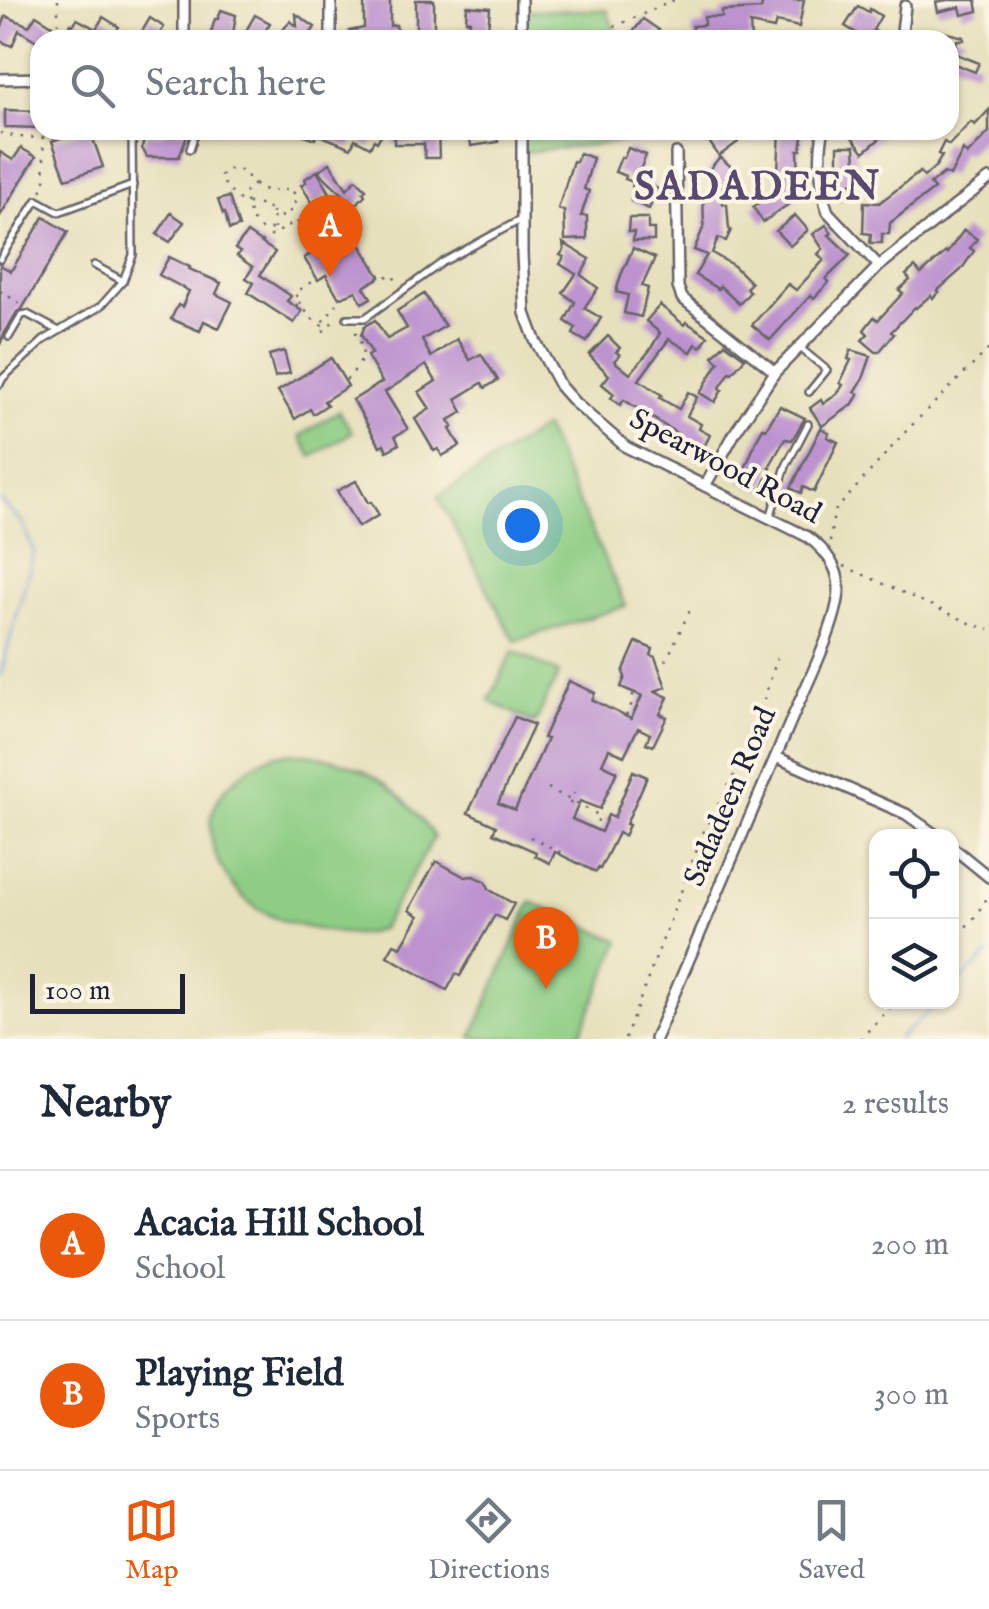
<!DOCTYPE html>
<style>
:root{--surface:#fff;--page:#f2f2f3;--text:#1f2937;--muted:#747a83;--line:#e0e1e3;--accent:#ea580c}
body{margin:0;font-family:"IM FELL English",serif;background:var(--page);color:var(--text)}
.controls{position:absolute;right:30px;bottom:30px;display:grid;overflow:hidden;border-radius:20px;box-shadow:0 2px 8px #0004}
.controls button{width:90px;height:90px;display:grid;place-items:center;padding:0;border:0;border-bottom:2px solid var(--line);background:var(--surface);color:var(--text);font:50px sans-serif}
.scale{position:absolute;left:30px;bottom:25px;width:155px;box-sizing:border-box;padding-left:10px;border:5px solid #22223b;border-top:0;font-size:28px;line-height:35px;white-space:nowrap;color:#22223b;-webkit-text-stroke:8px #fcf5e5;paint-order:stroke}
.you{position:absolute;left:522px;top:525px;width:35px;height:35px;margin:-25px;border:8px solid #fff;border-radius:50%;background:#1a73e8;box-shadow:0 0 0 15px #1a73e833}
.badge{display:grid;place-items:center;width:65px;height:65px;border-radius:50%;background:var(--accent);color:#fff;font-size:32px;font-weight:700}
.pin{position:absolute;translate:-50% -82px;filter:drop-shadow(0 2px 5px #0008)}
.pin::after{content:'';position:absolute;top:52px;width:35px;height:30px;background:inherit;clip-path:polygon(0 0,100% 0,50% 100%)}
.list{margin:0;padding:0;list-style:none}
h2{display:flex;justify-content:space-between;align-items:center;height:130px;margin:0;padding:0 40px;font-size:42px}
h2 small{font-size:32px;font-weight:400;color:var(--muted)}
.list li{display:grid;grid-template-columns:65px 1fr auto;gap:30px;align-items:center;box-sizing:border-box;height:150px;padding:0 40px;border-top:2px solid var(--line)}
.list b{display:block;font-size:38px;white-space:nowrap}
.list p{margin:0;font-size:32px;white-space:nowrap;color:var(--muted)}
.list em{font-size:32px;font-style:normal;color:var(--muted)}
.icon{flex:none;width:55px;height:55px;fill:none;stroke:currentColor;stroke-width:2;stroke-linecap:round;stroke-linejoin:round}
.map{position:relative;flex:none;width:989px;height:1039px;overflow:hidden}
.search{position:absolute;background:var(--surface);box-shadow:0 2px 8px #0004;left:30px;right:30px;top:30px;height:110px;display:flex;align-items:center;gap:25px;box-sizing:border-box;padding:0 35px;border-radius:30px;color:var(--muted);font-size:38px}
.sheet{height:430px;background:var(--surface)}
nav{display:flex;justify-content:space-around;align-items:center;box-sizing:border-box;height:140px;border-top:2px solid var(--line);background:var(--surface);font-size:28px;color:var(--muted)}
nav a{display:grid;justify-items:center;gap:5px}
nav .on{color:var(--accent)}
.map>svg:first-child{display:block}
</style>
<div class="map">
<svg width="989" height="1039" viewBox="0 0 989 1039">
<rect width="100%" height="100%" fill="#fcf5e5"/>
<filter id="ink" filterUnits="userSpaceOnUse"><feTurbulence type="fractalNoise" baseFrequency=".01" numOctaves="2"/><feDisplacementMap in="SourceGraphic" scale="20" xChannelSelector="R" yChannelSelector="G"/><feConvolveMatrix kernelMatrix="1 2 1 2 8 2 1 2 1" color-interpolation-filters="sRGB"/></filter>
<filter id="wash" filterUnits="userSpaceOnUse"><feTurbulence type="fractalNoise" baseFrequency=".0048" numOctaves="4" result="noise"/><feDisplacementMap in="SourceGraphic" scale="40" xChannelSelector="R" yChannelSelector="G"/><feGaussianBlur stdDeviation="2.25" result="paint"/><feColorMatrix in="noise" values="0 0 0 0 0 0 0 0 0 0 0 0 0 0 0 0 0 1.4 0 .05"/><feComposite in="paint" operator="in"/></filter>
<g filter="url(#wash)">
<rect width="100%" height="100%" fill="#e7e0bc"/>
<!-- green -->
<g fill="#8dcd84" stroke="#587860" stroke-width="2.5">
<path d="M521 10H607L618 40H521Z"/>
<path d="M521 130H647L652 139 522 152Z"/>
<path d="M339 411 352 432 312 457 300 436Z"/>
<path d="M544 427 626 606 515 641 438 497Z"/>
<path d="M513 651 559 673 535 723 489 701Z"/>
<path d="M307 754C368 764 399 787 434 837L381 929C360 938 344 933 321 930 296 926 270 919 250 903 214 873 193 819 231 783 244 771 259 759 276 755 285 752 297 754 307 754Z"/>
<path d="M531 902 620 941 578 1039H477L472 1037Z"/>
</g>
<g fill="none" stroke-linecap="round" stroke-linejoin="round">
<!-- stream -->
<g stroke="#6b9dd6" stroke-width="2.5">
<path d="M0 501 22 522 34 552 0 676"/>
<path d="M952 989 989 954"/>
<path d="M898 1039 939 1002"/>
</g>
</g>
<g id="blocks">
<!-- building -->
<g fill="#bc93cf">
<path d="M364 0 390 1V26L396 25 399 40H351L349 31 364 28Z"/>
<rect x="416" y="0" width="18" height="38"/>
<path d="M763 0H804L799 27 776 22 774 29 750 24 751 38 694 40V36H692V26L704 25V17H722V11L761 9Z"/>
<path d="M947 0H976L978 11 962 15 960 7 938 12 936 2Z"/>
<path d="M467 6 490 8 487 40H467L470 21 466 20Z"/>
<path d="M858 6 869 12 870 9 881 16 873 30 880 34 876 40H850L858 34 845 26Z"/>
<path d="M221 10 236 15 232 40H211L212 36H210L215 19H218Z"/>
<path d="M296 14 315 27 306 40H282L287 33 283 30 290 21 297 26Z"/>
<path d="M36 15 52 25 40 43 19 30 12 46 0 41V31L6 16 29 26Z"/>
<path d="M255 15 270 23 260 40H251L243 36Z"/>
<path d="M103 17 119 27 111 40H61L71 24 73 25 77 19 96 29Z"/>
<path d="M150 18 164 27 156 40H137Z"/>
<path d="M643 19 659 30 652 40H627Z"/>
<path d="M930 29 964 37V40H957L954 53 979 63 975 72 949 62V40L927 39Z"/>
<path d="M5 110 40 111V128L5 127Z"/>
<path d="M989 110V132L967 155 963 150 950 176 944 173 930 184 934 189 890 223 889 234H882V243H870L871 234 863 233 864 202 879 203 920 172 924 177 936 166 942 156 938 154 944 142 949 145 971 122 975 125Z"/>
<path d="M84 130H90L103 167 66 179 52 141Z"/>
<path d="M166 130H189L179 157H147L142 148 144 139 148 133 165 134Z"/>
<path d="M292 130H384L377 142 374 140 370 147 355 139 351 148 317 134 315 139Z"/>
<path d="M394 130H438L439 158H425L424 144H394Z"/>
<path d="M469 130H496L498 142 471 146Z"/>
<path d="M701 130H729L738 142 719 156Z"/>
<path d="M780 130H804L801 150H798L799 180H791L790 191 796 199 763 222 753 207 777 190Z"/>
<path d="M846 130H880L884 135 864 152Z"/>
<path d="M838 146H855L857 183H844L851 191 843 198 838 192Z"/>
<path d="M21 148 36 157 0 216V152L13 160Z"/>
<path d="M628 148 646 155 636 180 658 189 649 209 631 201 633 182 625 179 626 176 615 172 621 157 624 158Z"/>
<path d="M579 153 593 158 584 189 589 191 581 216H587V239L565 240 564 211 558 209 573 161 576 162Z"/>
<path d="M720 157 737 172 722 188 706 173Z"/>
<path d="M330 163 347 189 356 179 366 189 363 192 365 195 355 206 318 171Z"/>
<path d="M317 171 330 193 313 204 301 185 306 182 305 179Z"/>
<path d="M722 193 723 204H727L729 229 731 230 726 241 718 238 712 253 734 266 751 283 746 288 750 292 739 304 720 286 718 289 695 275 707 255 694 250 704 226 703 194Z"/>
<path d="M229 197 239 227 229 230 225 213 223 214 218 200Z"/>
<path d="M171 213 184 222 170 242 157 234Z"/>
<path d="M795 215 808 230 790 246 776 231Z"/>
<path d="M44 217 68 232 22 309 17 312 4 334 0 345V265L11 271Z"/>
<path d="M629 218H648V229H654V241H633L634 232H628Z"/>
<path d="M347 222 380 277 364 287 371 298 362 303 356 291 339 298 326 275 318 280 304 258 318 250 313 242 328 234 325 230 336 223 339 227Z"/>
<path d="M826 225 832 233 829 235 850 255 826 279 829 282 814 298 811 295 770 340 752 325 788 284 796 290 824 260 818 254 823 249 813 234Z"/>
<path d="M964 230 977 239 970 248 974 251 961 270 937 291 939 292 933 298 931 295 916 308 915 307 891 332 894 334 879 352H876L862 340 868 334 864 330 874 317 878 320 903 293 899 290 910 280 906 275 915 267 921 274 946 252 947 253Z"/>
<path d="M247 233 275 252 260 275 291 296 287 301 302 311 294 323 248 293 254 283 246 278 253 267 237 256 240 252 235 249Z"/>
<path d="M563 243 590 259 581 275 598 288 584 308 601 318 587 342 573 334 576 328 565 321 575 302 563 293 576 274 560 264 564 257 560 255 564 250Z"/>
<path d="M633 248 655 258 642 286 648 288 641 317 624 313 628 295 616 292 621 275Z"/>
<path d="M169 257 190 267 189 269 221 283 216 294 232 302 219 328 204 321 200 331 171 319 178 305 182 307 189 291 159 275Z"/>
<path d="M424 294 445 326 422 340 431 357 457 339 470 360 481 354 498 380 485 388 482 383 456 399 463 412 449 420 453 427 450 429 460 446 442 456 438 449 434 451 415 419 430 409 419 392 436 381 426 365 385 392 408 429 395 436 399 444 387 451 384 444 380 446 353 400 382 382 367 356 372 353 361 335 365 326 375 320 387 339 407 328 397 311Z"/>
<path d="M660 305 684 325 686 322 708 336 701 347 696 344 691 352 669 339 639 380 662 395 660 398 679 409 688 392 697 397 687 416 701 424 699 429 710 435 702 451 680 440 681 436 624 400 620 405 611 398 614 394 602 384 609 375 589 355 608 336 620 348 616 352 620 355 614 361 630 374 650 350 660 333 646 321Z"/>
<path d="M725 343 745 358 732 373 730 372 719 389 722 390 715 402 700 393 719 362 713 356Z"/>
<path d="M851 350 871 356 863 379 855 392 859 394 852 405 822 426 810 408 821 400 823 404 837 394 843 385 840 383 851 360 848 359Z"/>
<path d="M284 351 290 373 275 377 269 355Z"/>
<path d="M331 358 348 386 324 401 327 405 313 414 310 409 295 419 278 391Z"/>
<path d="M780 406 805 418 792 440 785 439 769 467 771 468 762 490 740 481 757 439 763 428 766 429Z"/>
<path d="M821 428 829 433 827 437 838 442 814 492 803 487 801 493 791 488Z"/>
<path d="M356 481 368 503 371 502 379 515 358 527 337 491Z"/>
<path d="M636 642 653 649 651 655 655 657 666 687 655 691 668 697 660 714 667 717 653 746 646 743 650 734 638 728 624 756 609 749 602 764 617 771 600 809 580 801 572 819 601 832 608 815 614 818 633 771 647 777 626 824 629 825 624 836 618 833 600 869 598 868 596 872 555 852 550 863 535 856 536 852 493 833 496 826 468 813 515 717 534 725 498 803 515 810 547 739 543 738 569 681 595 693 592 700 631 719 642 696 621 687 625 677 623 672Z"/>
<path d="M436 861 465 877 473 876 485 881 490 890 514 904 505 920 495 915 460 976 456 974 447 990 387 956 394 944 401 947 419 916 409 910Z"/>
</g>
</g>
</g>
<g filter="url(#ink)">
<use href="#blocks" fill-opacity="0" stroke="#676468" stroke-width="2.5"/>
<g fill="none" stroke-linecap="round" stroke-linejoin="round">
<defs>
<g id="service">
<path d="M190 149 196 130"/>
<path d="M0 259 37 200 59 212 133 185"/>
<path d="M94 265 123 281"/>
<path d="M347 318H365L443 262 522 219"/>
<path d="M9 337 22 315 27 314 59 331"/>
<path d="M799 347 827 370 809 392"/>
<path d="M0 384 3 378 44 340 101 306 123 281 133 255 132 130"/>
<path d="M770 518 786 466 808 424"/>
</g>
<g id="minor">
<path d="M184 40V0"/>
<path d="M331 40V0"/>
<path d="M521 40V0"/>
<path d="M901 40 905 6"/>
<path d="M0 79 40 78"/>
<path d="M522 130V254L525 313 535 340 560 386 575 403 626 447 808 537C824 549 838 566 839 587 840 620 804 690 790 723 745 828 700 934 655 1039"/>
<path d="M824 130C818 151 820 192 828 212L879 266"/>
<path d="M676 153 678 287 682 298 775 372"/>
<path d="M705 486 736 431 775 372 879 266 989 179"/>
<path d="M776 757 906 814 937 836"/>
<path d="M952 847 989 877"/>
</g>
</defs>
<!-- service casing -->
<use href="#service" stroke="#676468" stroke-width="10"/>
<!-- minor casing -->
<use href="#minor" stroke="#676468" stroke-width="14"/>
<!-- path -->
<g stroke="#676468" stroke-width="2.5" stroke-dasharray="2.5 8" stroke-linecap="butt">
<path d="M58 0V40"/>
<path d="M614 27 674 0"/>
<path d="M0 133 19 137 43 138 45 180 41 192"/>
<path d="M254 184 244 194 252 220 262 230 273 229"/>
<path d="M330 193 382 279 392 274 399 286"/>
<path d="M271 212 283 217 294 208 296 196 291 189C280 191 266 193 256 185 242 174 250 170 227 169L221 176 222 181C227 187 232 195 240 200 258 209 275 198 274 229"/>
<path d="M304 232 338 210"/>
<path d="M261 242 297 221 316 251"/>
<path d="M0 291 24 306"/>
<path d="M299 302 311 318 323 326 338 321"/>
<path d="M296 306 299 302 295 293 317 278"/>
<path d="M324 332 323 321 337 304"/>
<path d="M346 380C367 358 367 351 352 326"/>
<path d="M830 542 834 512 909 428 989 349"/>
<path d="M844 566 970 623 989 630"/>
<path d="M666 661 690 610"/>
<path d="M626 716 633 701V692"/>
<path d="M548 788 600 816 594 829"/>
<path d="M570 804 574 793"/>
<path d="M530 837 566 855"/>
<path d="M952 942 974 918 989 895"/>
<path d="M625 1039 704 831 749 748 777 658"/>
<path d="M860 1039 896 1002"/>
</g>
<!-- service -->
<use href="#service" stroke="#fff" stroke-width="5"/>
<!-- minor -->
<use href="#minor" stroke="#fff" stroke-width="9"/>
</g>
</g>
<g text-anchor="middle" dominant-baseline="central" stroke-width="8" stroke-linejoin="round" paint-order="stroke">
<!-- street labels -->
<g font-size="30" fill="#22223b" stroke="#fcf5e5">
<text transform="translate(725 467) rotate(28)">Spearwood Road</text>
<text transform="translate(731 797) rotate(-67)">Sadadeen Road</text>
</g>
<!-- district labels -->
<g font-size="40" font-weight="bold" letter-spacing="2.5" fill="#584a6f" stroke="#fcf5e5">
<text x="758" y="188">SADADEEN</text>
</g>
</g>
</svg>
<div class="controls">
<button><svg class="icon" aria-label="locate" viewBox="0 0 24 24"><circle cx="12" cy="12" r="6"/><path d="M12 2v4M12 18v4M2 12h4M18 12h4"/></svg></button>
<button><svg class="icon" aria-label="layers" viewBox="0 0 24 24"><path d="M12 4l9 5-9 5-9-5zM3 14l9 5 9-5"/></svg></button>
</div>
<div class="scale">100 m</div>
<div class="you"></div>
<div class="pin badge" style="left:330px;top:277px">A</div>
<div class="pin badge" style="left:546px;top:989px">B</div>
<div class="search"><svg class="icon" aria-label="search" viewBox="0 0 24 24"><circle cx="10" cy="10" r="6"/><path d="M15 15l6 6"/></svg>Search here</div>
</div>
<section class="sheet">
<h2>Nearby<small>2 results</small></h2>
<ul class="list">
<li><span class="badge">A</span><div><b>Acacia Hill School</b><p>School</p></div><em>200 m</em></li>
<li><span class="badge">B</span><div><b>Playing Field</b><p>Sports</p></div><em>300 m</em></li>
</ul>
</section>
<nav>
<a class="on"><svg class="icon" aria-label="map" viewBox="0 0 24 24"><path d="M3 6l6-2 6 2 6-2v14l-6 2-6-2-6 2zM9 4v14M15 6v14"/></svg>Map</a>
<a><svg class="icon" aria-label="directions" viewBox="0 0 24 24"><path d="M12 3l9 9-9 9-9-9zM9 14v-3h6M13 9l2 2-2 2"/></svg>Directions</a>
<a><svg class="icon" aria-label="saved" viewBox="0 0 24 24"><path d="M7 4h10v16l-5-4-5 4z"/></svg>Saved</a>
</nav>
